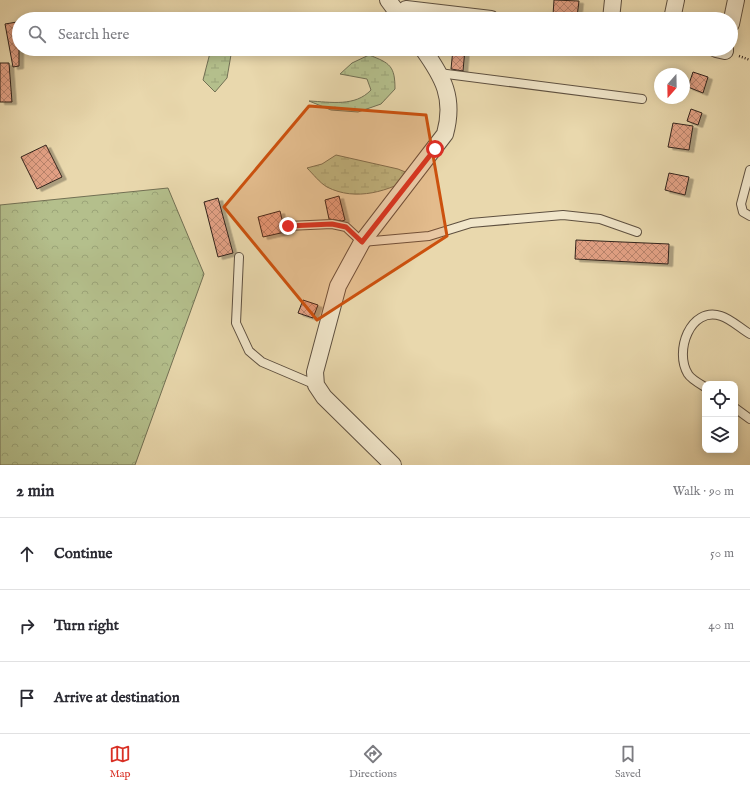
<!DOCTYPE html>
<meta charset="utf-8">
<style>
:root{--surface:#fff;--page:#f2f2f3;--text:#2b2b33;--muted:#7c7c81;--line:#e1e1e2;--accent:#d93025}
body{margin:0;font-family:"IM FELL English",serif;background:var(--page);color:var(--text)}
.controls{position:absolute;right:12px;bottom:12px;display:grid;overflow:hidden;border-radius:8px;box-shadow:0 2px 10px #0003}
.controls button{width:36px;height:36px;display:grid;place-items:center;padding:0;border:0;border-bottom:1px solid var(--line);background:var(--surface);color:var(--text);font:20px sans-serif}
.compass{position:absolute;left:654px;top:68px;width:36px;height:36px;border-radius:50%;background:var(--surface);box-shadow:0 2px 10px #0003;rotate:200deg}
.stop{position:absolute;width:12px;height:12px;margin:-9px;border:3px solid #d93025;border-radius:50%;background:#fff}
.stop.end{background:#d93025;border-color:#fff;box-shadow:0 1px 4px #0008}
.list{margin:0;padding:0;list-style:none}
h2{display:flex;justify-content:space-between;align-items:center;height:52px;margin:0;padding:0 16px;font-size:17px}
h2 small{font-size:13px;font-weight:400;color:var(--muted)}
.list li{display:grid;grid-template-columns:26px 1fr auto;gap:12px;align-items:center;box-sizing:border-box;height:72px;padding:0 16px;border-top:1px solid var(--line)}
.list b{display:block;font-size:15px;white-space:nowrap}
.list em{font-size:13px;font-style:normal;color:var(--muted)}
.icon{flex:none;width:22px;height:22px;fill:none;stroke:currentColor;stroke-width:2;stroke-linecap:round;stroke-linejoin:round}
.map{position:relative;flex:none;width:750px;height:465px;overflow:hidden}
.search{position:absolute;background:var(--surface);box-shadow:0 2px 10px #0003;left:12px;right:12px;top:12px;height:44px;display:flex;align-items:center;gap:10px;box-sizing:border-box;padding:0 14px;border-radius:22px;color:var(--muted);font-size:15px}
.sheet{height:268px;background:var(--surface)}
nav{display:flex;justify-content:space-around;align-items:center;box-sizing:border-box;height:56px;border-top:1px solid var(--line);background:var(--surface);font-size:11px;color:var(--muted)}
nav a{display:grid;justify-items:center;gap:2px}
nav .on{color:var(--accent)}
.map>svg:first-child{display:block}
</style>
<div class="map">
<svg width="750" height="465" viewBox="0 0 750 465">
<defs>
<pattern id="forest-crowns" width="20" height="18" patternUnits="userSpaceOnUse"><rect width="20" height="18" fill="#b4bf8c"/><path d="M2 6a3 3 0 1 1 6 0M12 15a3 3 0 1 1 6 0" fill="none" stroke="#9ba478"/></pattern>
<pattern id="wetland-marsh" width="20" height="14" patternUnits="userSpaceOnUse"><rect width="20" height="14" fill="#b4bf8c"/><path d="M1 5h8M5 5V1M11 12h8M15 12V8" fill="none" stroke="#9ba478"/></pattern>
<pattern id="building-cross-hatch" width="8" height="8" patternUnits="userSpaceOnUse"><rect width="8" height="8" fill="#e4a286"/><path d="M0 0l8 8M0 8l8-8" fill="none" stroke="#b9846d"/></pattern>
<filter id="shadow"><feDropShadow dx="4.5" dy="2.5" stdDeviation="0" flood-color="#0004"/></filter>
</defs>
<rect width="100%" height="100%" fill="#e9d8ad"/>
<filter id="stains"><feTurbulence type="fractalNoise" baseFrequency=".005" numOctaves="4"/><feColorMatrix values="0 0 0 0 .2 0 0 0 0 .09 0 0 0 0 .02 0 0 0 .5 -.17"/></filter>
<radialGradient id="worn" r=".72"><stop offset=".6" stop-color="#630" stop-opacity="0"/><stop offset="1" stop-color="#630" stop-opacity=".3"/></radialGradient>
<!-- forest -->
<path fill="url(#forest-crowns)" stroke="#727054" d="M168 188 204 274 135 465H0V205Z"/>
<!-- wetland -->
<g fill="url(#wetland-marsh)" stroke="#727054">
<path d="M211 49H232L227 78 215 92 203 80Z"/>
<path d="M369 55C390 63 395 66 395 89L381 104 358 112 331 110 309 101C331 102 355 107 371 90L367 79 340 74 352 63Z"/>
<path d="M336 155 398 169 415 176C389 191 356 202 327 187 320 183 313 174 307 168L322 164Z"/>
</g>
<!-- building -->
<g fill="url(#building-cross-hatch)" stroke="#30221b" filter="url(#shadow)">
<path d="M554 0 579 1 577 17 553 15Z"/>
<path d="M17 22 19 33V66L13 67 5 24Z"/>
<path d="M453 49H465L463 71 451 69Z"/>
<path d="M0 63H9L12 102H0Z"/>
<path d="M693 72 708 77 703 93 688 87Z"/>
<path d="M691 109 702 113 698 125 687 121Z"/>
<path d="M673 123 693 126 689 150 668 147Z"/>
<path d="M46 145 62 177 37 189 21 157Z"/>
<path d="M669 173 689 177 685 195 665 190Z"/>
<path d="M339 196 345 220 342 221 329 219 325 200Z"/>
<path d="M218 198 233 253 218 257 204 202Z"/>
<path d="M280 211 285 232 263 237 258 217Z"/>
<path d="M576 240 669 244 668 264 575 259Z"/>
<path d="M303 300 318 305 313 318 298 313Z"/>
</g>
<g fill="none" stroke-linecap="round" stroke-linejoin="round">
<defs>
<g id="lane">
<path d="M439 73 642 99"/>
<path d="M750 170 741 204 743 212 750 216"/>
<path d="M288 226 332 224 346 227 362 242 429 236 471 223 563 215 600 219 637 232"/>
<path d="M239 257 236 323 249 351 262 362 316 385"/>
<path d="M705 387C700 384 691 379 688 374 674 352 690 306 721 316 731 319 741 329 750 334"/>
<path d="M735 408 750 419"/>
</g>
<g id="street">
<path d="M388 0 402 19"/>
<path d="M400 16 406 9 491 19"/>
<path d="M611 19 613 0"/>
<path d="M672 19 676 0"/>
<path d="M731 24 736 0"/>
<path d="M716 49 725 51V49"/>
<path d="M393 465 324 397 316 385 315 372 338 286 362 242 445 134C455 98 443 77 423 49"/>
</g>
</defs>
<!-- lane casing -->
<use href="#lane" stroke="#5e5040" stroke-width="10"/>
<!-- street casing -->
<use href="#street" stroke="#5e5040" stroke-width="18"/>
<!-- path -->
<path stroke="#30221b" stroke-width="2.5" stroke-dasharray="1 2" stroke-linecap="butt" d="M739 56 750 60"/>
<!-- lane -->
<use href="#lane" stroke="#f1e6ca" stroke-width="8"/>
<!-- street -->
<use href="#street" stroke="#f1e6ca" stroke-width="16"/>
</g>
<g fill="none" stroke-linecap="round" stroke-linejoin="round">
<!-- route -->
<path stroke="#d93025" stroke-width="5" d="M288 226 332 224 346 227 362 242 435 149"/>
</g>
<!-- marked area -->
<path fill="#cc510e" fill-opacity="0.2" stroke="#cc510e" stroke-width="3" stroke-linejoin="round" d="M309 106 426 115 447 236 317 320 224 207Z"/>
<rect width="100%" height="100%" filter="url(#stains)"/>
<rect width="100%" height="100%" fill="url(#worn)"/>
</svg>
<div class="controls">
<button><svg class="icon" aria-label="locate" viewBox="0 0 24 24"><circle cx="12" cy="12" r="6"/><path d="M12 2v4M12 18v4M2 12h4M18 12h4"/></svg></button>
<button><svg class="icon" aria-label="layers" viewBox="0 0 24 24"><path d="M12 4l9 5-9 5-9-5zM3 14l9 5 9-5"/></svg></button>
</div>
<svg class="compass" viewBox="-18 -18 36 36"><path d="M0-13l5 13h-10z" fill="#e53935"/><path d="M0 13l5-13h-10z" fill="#7c7c81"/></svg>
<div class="stop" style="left:435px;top:149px"></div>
<div class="stop end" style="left:288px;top:226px"></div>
<div class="search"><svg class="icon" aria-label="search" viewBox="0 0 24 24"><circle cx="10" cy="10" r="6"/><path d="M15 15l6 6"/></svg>Search here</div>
</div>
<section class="sheet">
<h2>2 min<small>Walk · 90 m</small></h2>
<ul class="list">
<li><svg class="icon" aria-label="ahead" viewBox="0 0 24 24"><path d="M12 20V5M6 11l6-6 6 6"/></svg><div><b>Continue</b></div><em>50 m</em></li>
<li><svg class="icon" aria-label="right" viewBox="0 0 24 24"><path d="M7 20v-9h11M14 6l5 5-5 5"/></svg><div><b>Turn right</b></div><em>40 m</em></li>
<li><svg class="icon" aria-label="arrive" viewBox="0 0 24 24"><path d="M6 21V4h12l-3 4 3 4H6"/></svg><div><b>Arrive at destination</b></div></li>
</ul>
</section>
<nav>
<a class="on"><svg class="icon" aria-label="map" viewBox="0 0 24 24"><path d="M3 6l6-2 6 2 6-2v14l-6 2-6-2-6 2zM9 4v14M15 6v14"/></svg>Map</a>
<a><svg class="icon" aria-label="directions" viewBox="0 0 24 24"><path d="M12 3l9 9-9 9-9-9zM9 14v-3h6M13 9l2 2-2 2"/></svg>Directions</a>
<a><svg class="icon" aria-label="saved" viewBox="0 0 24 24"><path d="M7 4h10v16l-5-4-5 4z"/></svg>Saved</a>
</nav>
